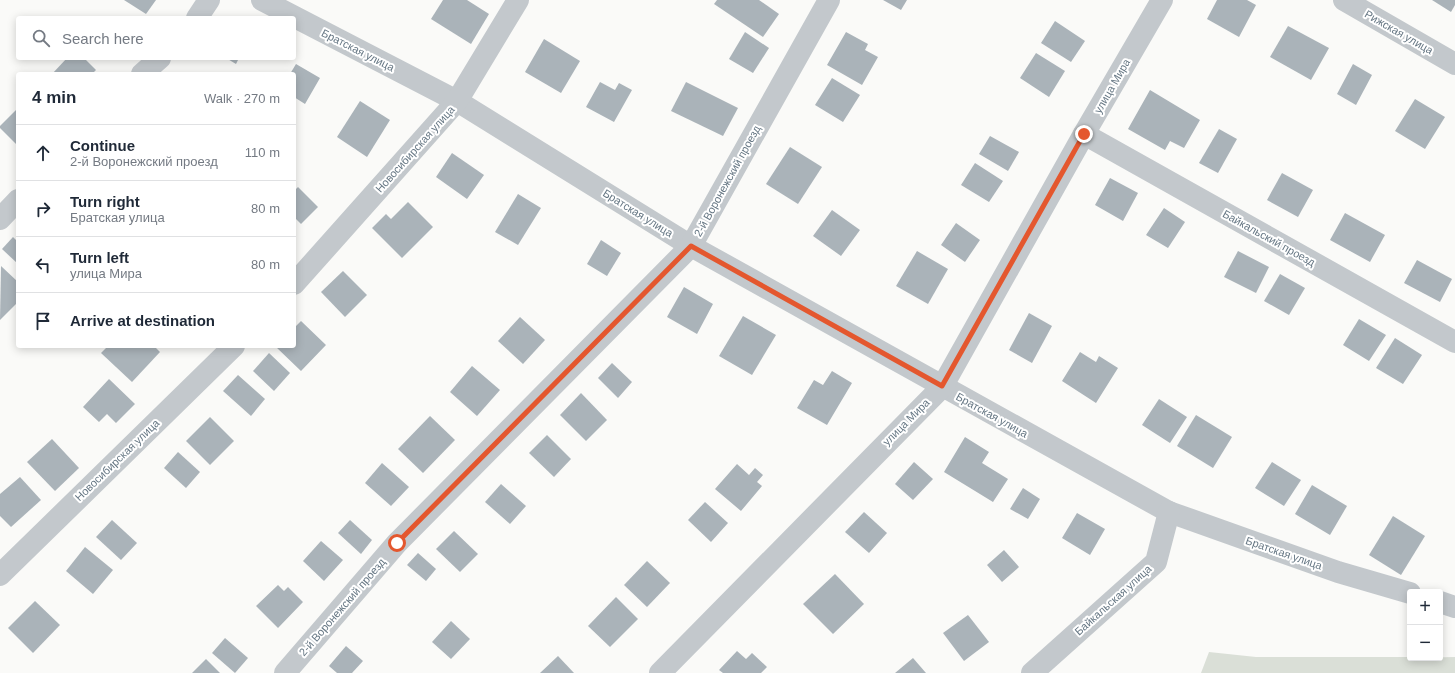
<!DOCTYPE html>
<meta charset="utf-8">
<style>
:root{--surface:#fff;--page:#f6f6f7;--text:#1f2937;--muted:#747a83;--line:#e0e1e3}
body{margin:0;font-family:Arial,sans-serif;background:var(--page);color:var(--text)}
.controls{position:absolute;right:12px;bottom:12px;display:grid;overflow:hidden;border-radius:4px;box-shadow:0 2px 10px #0003}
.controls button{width:36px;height:36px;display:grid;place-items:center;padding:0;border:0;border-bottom:1px solid var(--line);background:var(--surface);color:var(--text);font:20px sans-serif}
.stop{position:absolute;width:12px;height:12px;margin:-9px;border:3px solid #e4572e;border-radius:50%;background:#fff}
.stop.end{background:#e4572e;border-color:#fff;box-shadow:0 1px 4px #0008}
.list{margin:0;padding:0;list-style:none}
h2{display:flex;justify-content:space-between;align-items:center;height:52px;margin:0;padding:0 16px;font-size:17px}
h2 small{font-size:13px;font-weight:400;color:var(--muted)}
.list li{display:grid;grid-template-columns:26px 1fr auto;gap:12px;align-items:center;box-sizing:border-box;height:56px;padding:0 16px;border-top:1px solid var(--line)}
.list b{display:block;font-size:15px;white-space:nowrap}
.list p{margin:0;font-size:13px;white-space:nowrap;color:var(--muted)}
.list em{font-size:13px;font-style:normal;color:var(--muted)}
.icon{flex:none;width:22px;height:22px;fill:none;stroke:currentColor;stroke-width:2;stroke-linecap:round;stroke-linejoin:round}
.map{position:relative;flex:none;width:1455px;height:673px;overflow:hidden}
.search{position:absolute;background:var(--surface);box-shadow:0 2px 10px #0003;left:16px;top:16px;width:280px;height:44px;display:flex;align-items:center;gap:10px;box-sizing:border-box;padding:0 14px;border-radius:4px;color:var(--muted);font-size:15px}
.panel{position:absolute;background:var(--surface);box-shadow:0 2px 10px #0003;left:16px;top:72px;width:280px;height:276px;border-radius:4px}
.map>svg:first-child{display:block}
</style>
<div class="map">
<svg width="1455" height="673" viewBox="0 0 1455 673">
<rect width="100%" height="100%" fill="#fafaf8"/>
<!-- green -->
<path fill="#dadfd7" d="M1209 652 1256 657H1410V658L1455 657V673H1201Z"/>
<!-- building -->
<g fill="#aab3b9">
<path d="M124 0H156L146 14Z"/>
<path d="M443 0H467L489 14 471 44 431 19Z"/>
<path d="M717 0H759L779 14 763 37 714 4Z"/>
<path d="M883 0H907L901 10Z"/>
<path d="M1217 0H1247L1256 5 1239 37 1207 19Z"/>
<path d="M1432 0H1455V5L1451 12Z"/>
<path d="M1055 21 1085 41 1071 62 1041 43Z"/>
<path d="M1288 26 1329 48 1311 80 1270 57Z"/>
<path d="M745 32 769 48 753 73 729 59Z"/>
<path d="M846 32 868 44 865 50 878 57 862 85 827 65Z"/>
<path d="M544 39 580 61 561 93 525 72Z"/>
<path d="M1036 53 1065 71 1049 97 1020 78Z"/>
<path d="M67 58H84L96 70 92 74H52Z"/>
<path d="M226 58H239L236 64Z"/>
<path d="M296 64 320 78 305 104 294 97V74H290Z"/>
<path d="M1353 64 1372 75 1356 105 1337 94Z"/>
<path d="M832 78 860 95 843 122 815 105Z"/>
<path d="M600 82 615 90 619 83 632 90 614 122 586 107Z"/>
<path d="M686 82 738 108 723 136 671 111Z"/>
<path d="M1150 90 1200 120 1184 148 1170 141 1165 150 1128 129Z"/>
<path d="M1415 99 1445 117 1425 149 1395 131Z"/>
<path d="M360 101 390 120 367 157 337 137Z"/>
<path d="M18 108V146L0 128V126Z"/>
<path d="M1219 129 1237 139 1218 173 1199 163Z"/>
<path d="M990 136 1019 152 1008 171 979 154Z"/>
<path d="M790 147 822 167 798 204 766 184Z"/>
<path d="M452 153 484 175 467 199 436 177Z"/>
<path d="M975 163 1003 181 989 202 961 185Z"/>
<path d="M1282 173 1313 190 1298 217 1267 200Z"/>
<path d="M1110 178 1138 193 1123 221 1095 205Z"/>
<path d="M298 187 318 207 301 224 294 217V191Z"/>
<path d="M518 194 541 208 518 245 495 232Z"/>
<path d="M408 202 433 227 402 258 372 228 386 214 391 219Z"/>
<path d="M1164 208 1185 222 1168 248 1146 235Z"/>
<path d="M832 210 860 230 841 256 813 236Z"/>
<path d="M1345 213 1385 235 1370 262 1330 240Z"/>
<path d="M956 223 980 240 965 262 941 245Z"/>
<path d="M13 237 18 242V264L2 249Z"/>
<path d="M601 240 621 253 607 276 587 264Z"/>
<path d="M917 251 948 269 928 304 896 286Z"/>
<path d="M1238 251 1269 267 1256 293 1224 277Z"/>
<path d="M1417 260 1452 279 1440 302 1404 283Z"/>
<path d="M1 266 18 282V302L0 320Z"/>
<path d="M343 271 367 295 345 317 321 292Z"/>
<path d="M1280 274 1305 288 1289 315 1264 301Z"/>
<path d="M684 287 713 304 697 334 667 317Z"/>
<path d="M1029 313 1052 326 1032 363 1009 350Z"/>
<path d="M743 316 776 335 752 375 719 356Z"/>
<path d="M520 317 545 340 523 364 498 341Z"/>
<path d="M1359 319 1386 335 1369 361 1343 345Z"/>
<path d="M301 321 326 345 301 371 276 347 294 346V328Z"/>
<path d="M1395 338 1422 355 1403 384 1376 368Z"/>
<path d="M108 346H154L160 352 132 382 101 353Z"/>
<path d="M1080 352 1096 362 1099 356 1118 368 1096 403 1062 381Z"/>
<path d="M269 353 290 373 274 391 253 371Z"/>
<path d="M612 363 632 382 618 398 598 378Z"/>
<path d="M472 366 500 390 477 416 450 392Z"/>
<path d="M832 371 852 383 827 425 797 408 814 380 823 385Z"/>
<path d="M238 375 265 399 251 416 223 391Z"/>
<path d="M109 379 135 404 116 423 107 414 99 422 83 407Z"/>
<path d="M581 393 607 420 586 441 560 415Z"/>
<path d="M1159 399 1187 417 1170 443 1142 425Z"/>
<path d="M1196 415 1232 437 1213 468 1177 446Z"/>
<path d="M430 416 455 440 423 473 398 449Z"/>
<path d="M210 417 234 441 210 465 186 441Z"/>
<path d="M547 435 571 459 554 477 529 453Z"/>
<path d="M965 437 989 452 982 463 1008 479 993 502 944 472Z"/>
<path d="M52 439 79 468 55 491 27 462Z"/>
<path d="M178 452 200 472 186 488 164 468Z"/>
<path d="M914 462 933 479 913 500 895 484Z"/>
<path d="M1272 462 1301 480 1284 506 1255 488Z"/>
<path d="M382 463 409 487 391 506 365 483Z"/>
<path d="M737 464 749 475 755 468 763 475 757 482 762 486 741 511 715 489Z"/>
<path d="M20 477 41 500 11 527 0 516V494Z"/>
<path d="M501 484 526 506 510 524 485 502Z"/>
<path d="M1312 485 1347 506 1330 535 1295 514Z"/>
<path d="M1023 488 1040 499 1028 519 1010 509Z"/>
<path d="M705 502 728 523 711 542 688 520Z"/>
<path d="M864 512 887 533 869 553 845 532Z"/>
<path d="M1077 513 1105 529 1090 555 1062 538Z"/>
<path d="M1393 516 1425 536 1401 575 1369 555Z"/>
<path d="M112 520 137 543 121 560 96 537Z"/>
<path d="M350 520 372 540 361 554 338 533Z"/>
<path d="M454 531 478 554 460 572 436 549Z"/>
<path d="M321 541 343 560 324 581 303 561Z"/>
<path d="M85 547 113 570 93 594 66 571Z"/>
<path d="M1004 550 1019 567 1002 582 987 565Z"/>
<path d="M418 553 436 569 426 581 407 565Z"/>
<path d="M647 561 670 583 647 607 624 585Z"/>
<path d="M835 574 864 604 833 634 803 604Z"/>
<path d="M278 585 284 591 288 587 303 602 278 628 256 606Z"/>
<path d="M616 597 638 619 610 647 588 626Z"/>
<path d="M35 601 60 625 33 653 8 628Z"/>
<path d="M968 615 989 642 964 661 943 633Z"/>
<path d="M451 621 470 639 451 659 432 642Z"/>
<path d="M225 638 248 658 235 673 212 653Z"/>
<path d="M346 646 363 661 352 673H337L329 666Z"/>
<path d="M737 651 746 659 752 653 767 667 761 673H723L719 670Z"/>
<path d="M558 656 574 673H540Z"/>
<path d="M913 658 926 673H895Z"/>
<path d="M206 659 220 673H192Z"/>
</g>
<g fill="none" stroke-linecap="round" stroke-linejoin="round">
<!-- minor -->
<g stroke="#c3c8cc" stroke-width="22">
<path d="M262 0 457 101 691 246 1169 512 1338 572 1410 593"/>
<path d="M1344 0 1455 64"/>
<path d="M197 18 209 0"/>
<path d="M142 74 160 58"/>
<path d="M1084 134 1455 342"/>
<path d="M0 219 18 200"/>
<path d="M294 284 457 101 518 0"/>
<path d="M0 575 234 346"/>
<path d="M1440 602 1455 607"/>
<path d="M285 673 397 543 691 246 829 0"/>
<path d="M660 673 942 387 1084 134 1162 0"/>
<path d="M1032 673 1156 562 1169 512"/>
</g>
</g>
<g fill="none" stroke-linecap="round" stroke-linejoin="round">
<!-- route -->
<path stroke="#e4572e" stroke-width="5" d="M397 543 691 246 942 386 1084 134"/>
</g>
<g text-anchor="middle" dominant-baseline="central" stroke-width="4" stroke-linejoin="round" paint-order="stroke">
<!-- street labels -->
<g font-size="11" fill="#657683" stroke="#fff">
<text transform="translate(1399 32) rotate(30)">Рижская улица</text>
<text transform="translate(358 50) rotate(27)">Братская улица</text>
<text transform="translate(1112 86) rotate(-60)">улица Мира</text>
<text transform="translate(415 149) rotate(-48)">Новосибирская улица</text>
<text transform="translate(727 181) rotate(-61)">2-й Воронежский проезд</text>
<text transform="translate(638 213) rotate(32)">Братская улица</text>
<text transform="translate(1269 238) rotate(29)">Байкальский проезд</text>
<text transform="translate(992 415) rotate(29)">Братская улица</text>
<text transform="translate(906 422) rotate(-45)">улица Мира</text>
<text transform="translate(117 460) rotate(-44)">Новосибирская улица</text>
<text transform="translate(1284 553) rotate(19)">Братская улица</text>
<text transform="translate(1113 600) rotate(-42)">Байкальская улица</text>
<text transform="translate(342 607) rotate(-49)">2-й Воронежский проезд</text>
</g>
</g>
</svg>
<div class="controls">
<button>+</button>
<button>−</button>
</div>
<div class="stop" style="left:397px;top:543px"></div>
<div class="stop end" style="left:1084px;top:134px"></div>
<div class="search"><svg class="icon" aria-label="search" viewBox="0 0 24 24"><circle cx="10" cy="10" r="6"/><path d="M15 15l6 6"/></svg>Search here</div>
<section class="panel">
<h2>4 min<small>Walk · 270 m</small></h2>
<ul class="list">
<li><svg class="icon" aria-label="ahead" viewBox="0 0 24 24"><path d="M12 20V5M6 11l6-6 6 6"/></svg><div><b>Continue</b><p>2-й Воронежский проезд</p></div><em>110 m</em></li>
<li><svg class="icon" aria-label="right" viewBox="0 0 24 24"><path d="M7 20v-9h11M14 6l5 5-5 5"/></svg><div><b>Turn right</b><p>Братская улица</p></div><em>80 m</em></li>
<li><svg class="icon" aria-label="left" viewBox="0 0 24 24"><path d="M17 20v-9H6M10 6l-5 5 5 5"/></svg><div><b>Turn left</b><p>улица Мира</p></div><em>80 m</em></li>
<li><svg class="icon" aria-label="arrive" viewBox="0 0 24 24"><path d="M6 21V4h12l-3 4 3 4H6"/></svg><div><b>Arrive at destination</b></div></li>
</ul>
</section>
</div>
